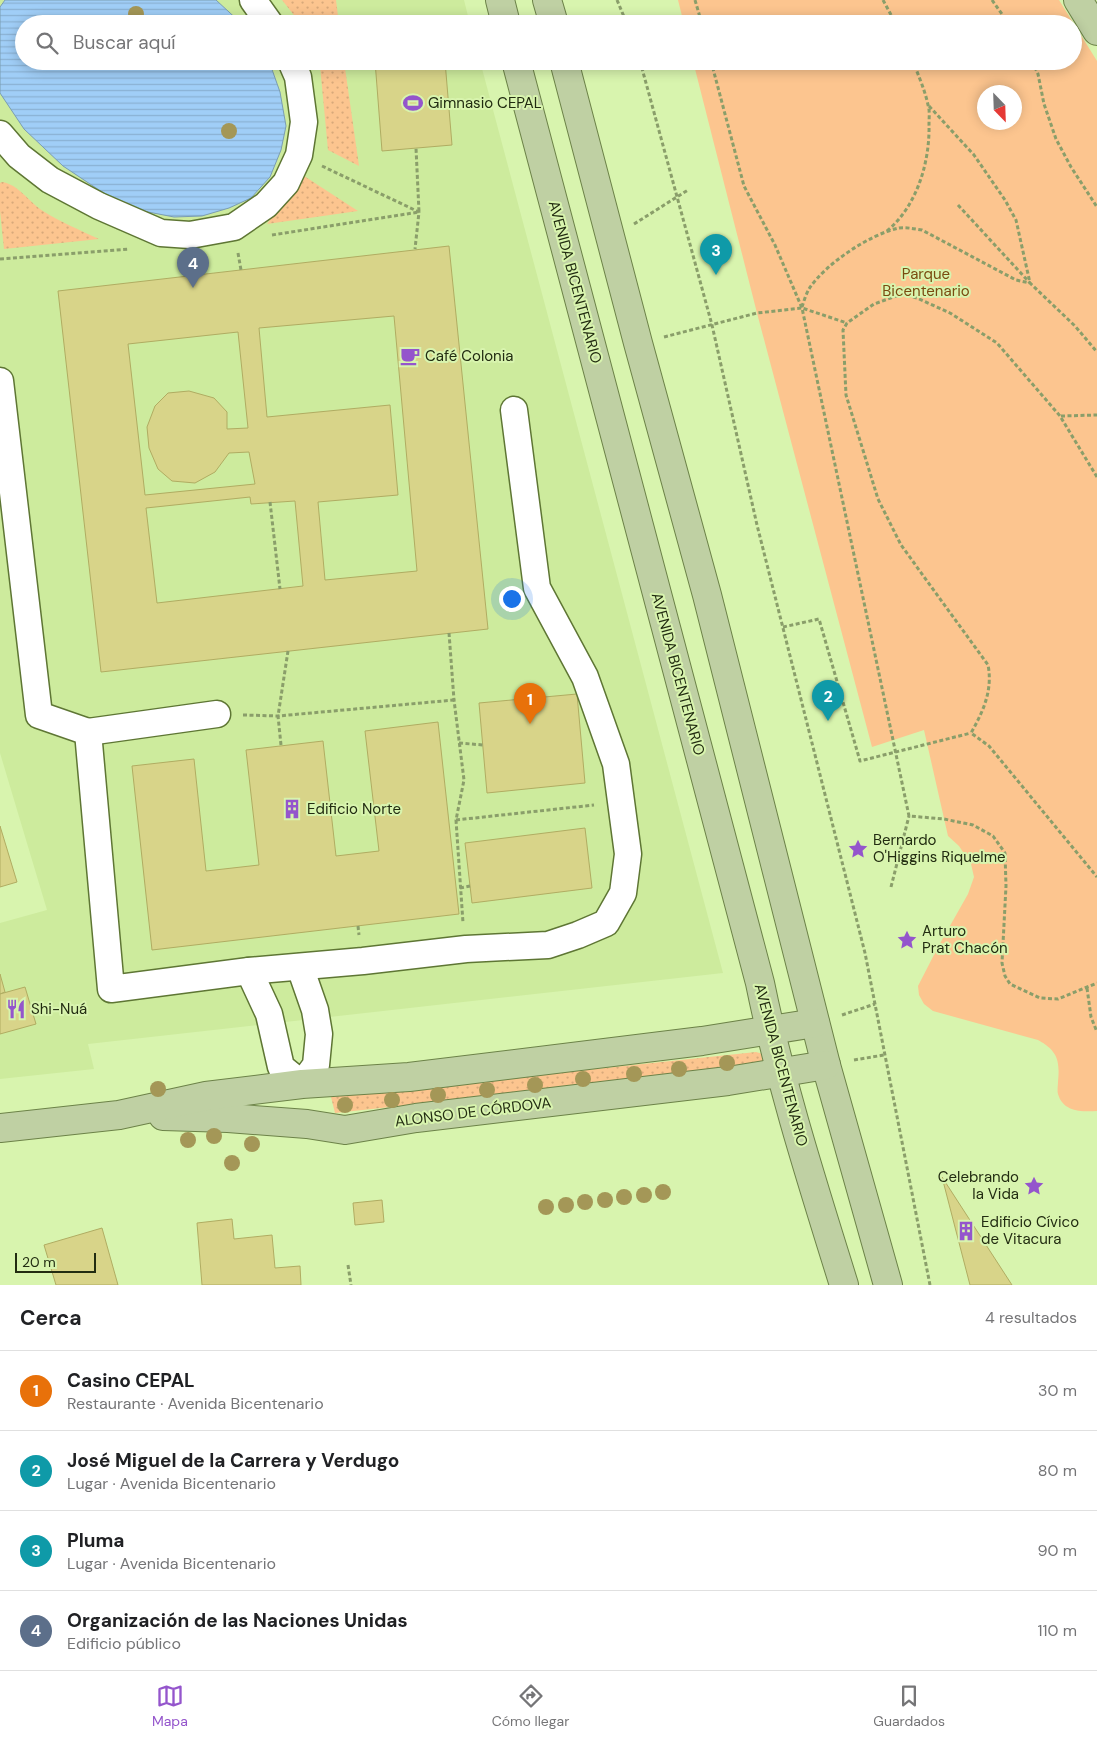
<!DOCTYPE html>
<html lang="es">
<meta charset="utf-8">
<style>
:root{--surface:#fff;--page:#f2f2f2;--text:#202124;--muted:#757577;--line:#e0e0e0;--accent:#9455cc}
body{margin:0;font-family:"DM Sans",sans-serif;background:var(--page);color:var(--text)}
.compass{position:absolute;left:977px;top:85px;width:45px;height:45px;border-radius:50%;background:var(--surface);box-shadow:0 2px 12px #0003;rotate:157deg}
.scale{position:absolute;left:15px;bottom:12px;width:81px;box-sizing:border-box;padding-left:5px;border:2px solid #222c11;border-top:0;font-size:14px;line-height:18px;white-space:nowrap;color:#222c11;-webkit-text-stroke:4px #d8f4ae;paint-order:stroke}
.you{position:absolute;left:511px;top:598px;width:18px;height:18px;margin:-12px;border:4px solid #fff;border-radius:50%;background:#1a73e8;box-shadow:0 0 0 8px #1a73e833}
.badge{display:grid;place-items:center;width:32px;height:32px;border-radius:50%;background:var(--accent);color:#fff;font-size:16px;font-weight:700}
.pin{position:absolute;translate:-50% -41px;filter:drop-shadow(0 1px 2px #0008)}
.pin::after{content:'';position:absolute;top:26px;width:18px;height:15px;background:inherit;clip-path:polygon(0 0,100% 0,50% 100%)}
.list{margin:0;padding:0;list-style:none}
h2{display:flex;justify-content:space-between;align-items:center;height:65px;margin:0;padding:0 20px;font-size:21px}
h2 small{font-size:16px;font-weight:400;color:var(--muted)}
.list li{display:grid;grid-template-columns:32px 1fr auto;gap:15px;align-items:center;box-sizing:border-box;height:80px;padding:0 20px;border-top:1px solid var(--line)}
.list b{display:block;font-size:19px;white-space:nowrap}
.list p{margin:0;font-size:16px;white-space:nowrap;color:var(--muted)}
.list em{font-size:16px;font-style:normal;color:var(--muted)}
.icon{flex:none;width:28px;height:28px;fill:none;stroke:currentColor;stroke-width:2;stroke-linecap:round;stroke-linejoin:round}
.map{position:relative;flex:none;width:1097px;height:1285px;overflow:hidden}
.search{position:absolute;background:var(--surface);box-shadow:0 2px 12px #0003;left:15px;right:15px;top:15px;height:55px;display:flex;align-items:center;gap:12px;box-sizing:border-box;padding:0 18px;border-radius:28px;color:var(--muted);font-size:19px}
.sheet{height:385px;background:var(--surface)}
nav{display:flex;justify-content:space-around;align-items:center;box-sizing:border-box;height:70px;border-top:1px solid var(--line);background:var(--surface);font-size:14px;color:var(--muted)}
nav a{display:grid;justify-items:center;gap:2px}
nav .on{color:var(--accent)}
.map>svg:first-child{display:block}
</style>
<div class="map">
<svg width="1097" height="1285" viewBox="0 0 1097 1285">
<defs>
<pattern id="grass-dots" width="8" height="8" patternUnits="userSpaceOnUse" patternTransform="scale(1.25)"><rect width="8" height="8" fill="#fcc58f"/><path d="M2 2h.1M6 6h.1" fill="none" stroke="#d8a97a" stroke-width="1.8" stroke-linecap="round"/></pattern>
<pattern id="water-rules" width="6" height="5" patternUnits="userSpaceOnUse" patternTransform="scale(1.25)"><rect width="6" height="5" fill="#a0cef7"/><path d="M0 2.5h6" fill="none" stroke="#8ab1d3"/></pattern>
</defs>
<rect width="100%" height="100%" fill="#d8f4ae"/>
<!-- built -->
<path fill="#cdeb9d" d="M0 0H464L470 24H24V61H480L723 973 88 1044 94 1069 0 1079V923L47 910 0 753Z"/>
<!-- grass -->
<g fill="url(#grass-dots)">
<path d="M282 0H336L339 24H301Z"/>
<path d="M318 61H344L359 166 328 150 320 66Z"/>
<path d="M301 174 358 211 267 224Z"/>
<path d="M2 182C18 184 29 202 43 211 60 222 80 230 99 239L4 249 0 211V183Z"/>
<path d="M756 1052 763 1054 764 1063 759 1067 335 1113 331 1097Z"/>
</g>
<!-- park -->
<path fill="#fcc58f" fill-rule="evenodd" d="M678 0H1059L1097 61V1111C1082 1112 1063 1112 1058 1094 1057 1091 1058 1085 1058 1082 1060 1061 1058 1051 1038 1040L933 1011 924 1004 919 995 918 986 938 947 968 894 974 877 971 864 959 846 948 836 924 730 872 747 757 313 693 61H1073V24H684ZM984 92H1014V122H984Z"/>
<!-- water -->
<path fill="url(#water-rules)" stroke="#7a9db2" d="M5 0H216L242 24H24V61H269L280 92 286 126 281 150 270 177 251 198 229 208 202 216 174 217 143 211 105 194 63 166 24 129 0 93V7Z"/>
<!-- building -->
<g fill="#d8d489" stroke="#b0ac62" fill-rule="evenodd">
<path d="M442 22 443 24H415Z"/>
<path d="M375 61H445L452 145 382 151Z"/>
<path d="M449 246 488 629 101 672 58 291ZM394 316 417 571 325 580 318 502 398 495 390 405 267 417 259 328ZM238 332 248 428 227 429V412L214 398 189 391 168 393 155 406 147 427 149 448 158 469 172 481 195 483 215 472 229 453 249 452 255 484 145 495 128 344ZM250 497 251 504 295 501 303 586 157 603 146 508Z"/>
<path d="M577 694 585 783 487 793 479 703Z"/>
<path d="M438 722 459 914 152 950 132 766 194 759 206 871 259 865 246 750 323 741 336 856 379 851 365 731Z"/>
<path d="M0 826 17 882 0 887Z"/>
<path d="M585 828 592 888 472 903 465 843Z"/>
<path d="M0 974 5 992 0 994Z"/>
<path d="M25 987 36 1024 0 1034V994Z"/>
<path d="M942 1177 1012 1285H970Z"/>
<path d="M382 1200 384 1222 355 1225 353 1203Z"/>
<path d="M232 1219 234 1239 272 1235 275 1268 300 1266 301 1285H202L197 1223Z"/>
<path d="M102 1228 118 1285H56L44 1245Z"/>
</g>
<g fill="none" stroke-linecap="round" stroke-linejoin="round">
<defs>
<g id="minor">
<path d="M253 0 270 24"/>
<path d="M0 134 19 156 50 180 99 206 161 233 190 235 234 227 266 205 286 183 299 155 304 122 298 77 291 61"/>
<path d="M0 381 39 715 88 732 111 989 249 971 363 961 466 949 548 945 578 935 606 923 623 893 628 854 616 764 585 677 537 588 514 410"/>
<path d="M88 732 217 714"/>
<path d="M249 971 269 1014 281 1067 302 1084 316 1065 319 1034 315 1010 300 967"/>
</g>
<g id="major">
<path d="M500 0 506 24"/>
<path d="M547 0 554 24"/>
<path d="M1078 0 1097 31"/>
<path d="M516 61 760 983C781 1086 813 1185 844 1285"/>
<path d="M564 61 638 343 707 595 826 1065 888 1285"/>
<path d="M163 1116 228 1118 307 1124 345 1130 416 1118 728 1081 826 1065"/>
<path d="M0 1128 119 1115 206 1096 302 1084 409 1077 702 1041 815 1023"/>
</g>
</defs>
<!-- minor casing -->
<use href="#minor" stroke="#5e7634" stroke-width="29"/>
<!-- major casing -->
<use href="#major" stroke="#6c8248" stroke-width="30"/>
<!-- path -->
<g stroke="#8a9e6a" stroke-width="3" stroke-dasharray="4 2.5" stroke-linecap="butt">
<path d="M617 0 627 24"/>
<path d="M695 0 702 24"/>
<path d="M883 0 896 24"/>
<path d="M992 0 1009 24"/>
<path d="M640 61 712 325 757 525 865 953 930 1285"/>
<path d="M711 61 744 186 775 245 802 308 909 816 944 819 973 825 993 836 1005 853 1006 886 1002 963 1005 976 1010 984 1040 998 1058 999 1097 983"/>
<path d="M1032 61 1038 74 1044 104 1056 139 1071 167 1097 207"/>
<path d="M929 106 974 155 1005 200 1016 220 1030 283"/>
<path d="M322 166 419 212 415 249"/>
<path d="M958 205 1030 283"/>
<path d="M634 224 688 190"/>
<path d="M887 231C917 206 930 162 929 124 929 118 930 111 928 105 925 90 918 75 913 61"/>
<path d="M272 235 419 212 416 148"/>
<path d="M238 253 241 270"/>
<path d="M0 259 129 249"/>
<path d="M802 307C804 301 806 294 809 289 825 264 870 234 899 228 907 227 914 229 922 230L1016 280 1030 283 1075 326 1097 352"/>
<path d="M664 337 757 313 802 308 847 323"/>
<path d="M1061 416 1097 415"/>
<path d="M1097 477 1060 416 997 343 950 313 917 298 902 294 874 304 847 323 843 330 846 395 878 499 901 545 988 665C993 690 983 712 971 733L989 746 1097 877"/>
<path d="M270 502 280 589"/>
<path d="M783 627 819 619 860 761 971 733"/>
<path d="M449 633 454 700 464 780 456 820 463 923"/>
<path d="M243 715 278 716 454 700"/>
<path d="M459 743 483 745"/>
<path d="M281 745 278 716 288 651"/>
<path d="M456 820 594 805"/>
<path d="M891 887 909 816"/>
<path d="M460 888 470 886"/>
<path d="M358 926 359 935"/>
<path d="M1087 988 1091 1017 1097 1032"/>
<path d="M842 1015 875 1004"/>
<path d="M854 1060 884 1055"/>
<path d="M348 1265 351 1285"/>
</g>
<!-- minor -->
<use href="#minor" stroke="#fff" stroke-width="26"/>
<!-- major -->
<use href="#major" stroke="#bfd0a3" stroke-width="28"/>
</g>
<!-- trees -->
<g fill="#a49757">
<circle cx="136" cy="14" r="8"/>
<circle cx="229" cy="131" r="8"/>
<circle cx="727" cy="1063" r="8"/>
<circle cx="679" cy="1069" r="8"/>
<circle cx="634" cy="1074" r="8"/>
<circle cx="583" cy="1079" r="8"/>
<circle cx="535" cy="1085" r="8"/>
<circle cx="158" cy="1089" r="8"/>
<circle cx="487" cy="1090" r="8"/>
<circle cx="438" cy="1095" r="8"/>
<circle cx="392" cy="1100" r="8"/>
<circle cx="345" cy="1105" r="8"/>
<circle cx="214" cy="1136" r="8"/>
<circle cx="188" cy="1140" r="8"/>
<circle cx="252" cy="1144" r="8"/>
<circle cx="232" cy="1163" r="8"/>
<circle cx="663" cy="1192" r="8"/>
<circle cx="644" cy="1195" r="8"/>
<circle cx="624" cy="1197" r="8"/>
<circle cx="605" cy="1200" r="8"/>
<circle cx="585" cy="1202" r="8"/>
<circle cx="566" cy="1205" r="8"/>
<circle cx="546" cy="1207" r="8"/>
</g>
<!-- icons -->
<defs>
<symbol id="stadium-bare" viewBox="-9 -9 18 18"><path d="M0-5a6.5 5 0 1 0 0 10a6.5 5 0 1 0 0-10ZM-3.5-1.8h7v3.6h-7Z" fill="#9455cc" stroke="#d8f4ae" stroke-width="2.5" paint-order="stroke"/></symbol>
<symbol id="cafe-bare" viewBox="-9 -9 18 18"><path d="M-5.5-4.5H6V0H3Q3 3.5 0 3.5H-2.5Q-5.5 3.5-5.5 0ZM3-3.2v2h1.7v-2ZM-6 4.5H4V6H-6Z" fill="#9455cc" stroke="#d8f4ae" stroke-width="2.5" paint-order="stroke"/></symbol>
<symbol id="building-bare" viewBox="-9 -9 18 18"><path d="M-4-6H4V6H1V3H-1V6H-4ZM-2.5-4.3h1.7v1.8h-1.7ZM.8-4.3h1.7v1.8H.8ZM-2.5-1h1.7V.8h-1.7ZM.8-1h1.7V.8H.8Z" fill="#9455cc" stroke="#d8f4ae" stroke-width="2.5" paint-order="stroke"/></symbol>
<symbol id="sight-bare" viewBox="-9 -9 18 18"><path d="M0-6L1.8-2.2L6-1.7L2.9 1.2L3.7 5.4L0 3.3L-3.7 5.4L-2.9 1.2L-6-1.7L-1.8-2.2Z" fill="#9455cc" stroke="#d8f4ae" stroke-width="2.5" paint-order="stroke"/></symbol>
<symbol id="restaurant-bare" viewBox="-9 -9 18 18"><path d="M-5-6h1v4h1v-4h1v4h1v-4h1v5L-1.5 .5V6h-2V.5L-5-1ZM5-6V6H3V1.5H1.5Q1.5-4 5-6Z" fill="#9455cc" stroke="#d8f4ae" stroke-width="2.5" paint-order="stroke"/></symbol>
</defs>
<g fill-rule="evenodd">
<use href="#stadium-bare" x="399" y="89" width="28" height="28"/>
<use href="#cafe-bare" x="396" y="342" width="28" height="28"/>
<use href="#building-bare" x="278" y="795" width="28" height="28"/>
<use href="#sight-bare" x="844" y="835" width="28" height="28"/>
<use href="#sight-bare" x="893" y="926" width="28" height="28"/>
<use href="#restaurant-bare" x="2" y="995" width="28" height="28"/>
<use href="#sight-bare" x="1020" y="1172" width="28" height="28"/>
<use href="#building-bare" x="952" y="1217" width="28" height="28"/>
</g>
<g text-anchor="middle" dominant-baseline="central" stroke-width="4" stroke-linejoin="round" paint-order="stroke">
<!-- poi labels -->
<g font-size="15" fill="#222c11" stroke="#d8f4ae" text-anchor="start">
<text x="428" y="103">Gimnasio CEPAL</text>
<text x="425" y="356">Café Colonia</text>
<text x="307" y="809">Edificio Norte</text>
<text x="873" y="840">Bernardo<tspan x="873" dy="17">O'Higgins Riquelme</tspan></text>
<text x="922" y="931">Arturo<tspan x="922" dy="17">Prat Chacón</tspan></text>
<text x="31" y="1009">Shi-Nuá</text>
<text x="1019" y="1177" text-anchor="end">Celebrando<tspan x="1019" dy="17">la Vida</tspan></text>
<text x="981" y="1222">Edificio Cívico<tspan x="981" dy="17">de Vitacura</tspan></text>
</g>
<!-- park labels -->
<g font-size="15" fill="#7a4b10" stroke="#d8f4ae">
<text x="926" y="274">Parque<tspan x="926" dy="17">Bicentenario</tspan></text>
</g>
<!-- street labels -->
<g font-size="15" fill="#222c11" stroke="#d8f4ae">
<text transform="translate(575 282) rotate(75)">AVENIDA BICENTENARIO</text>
<text transform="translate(678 674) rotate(75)">AVENIDA BICENTENARIO</text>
<text transform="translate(781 1065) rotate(75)">AVENIDA BICENTENARIO</text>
<text transform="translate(473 1112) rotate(-7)">ALONSO DE CÓRDOVA</text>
</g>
</g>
</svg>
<svg class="compass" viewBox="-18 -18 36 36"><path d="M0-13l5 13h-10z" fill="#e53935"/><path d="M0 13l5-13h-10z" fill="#757577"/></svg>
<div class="scale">20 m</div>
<div class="you"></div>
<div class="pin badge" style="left:530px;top:724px;background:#e8710a">1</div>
<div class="pin badge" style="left:828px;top:721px;background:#0f9aa8">2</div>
<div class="pin badge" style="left:716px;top:275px;background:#0f9aa8">3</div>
<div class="pin badge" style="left:193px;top:288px;background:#5c6f8a">4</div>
<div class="search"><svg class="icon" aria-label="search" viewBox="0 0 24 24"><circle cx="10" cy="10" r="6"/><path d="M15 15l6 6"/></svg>Buscar aquí</div>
</div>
<section class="sheet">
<h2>Cerca<small>4 resultados</small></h2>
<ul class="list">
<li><span class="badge" style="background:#e8710a">1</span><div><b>Casino CEPAL</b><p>Restaurante · Avenida Bicentenario</p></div><em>30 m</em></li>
<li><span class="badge" style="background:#0f9aa8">2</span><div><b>José Miguel de la Carrera y Verdugo</b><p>Lugar · Avenida Bicentenario</p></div><em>80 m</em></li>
<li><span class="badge" style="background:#0f9aa8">3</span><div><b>Pluma</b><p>Lugar · Avenida Bicentenario</p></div><em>90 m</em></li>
<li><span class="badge" style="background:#5c6f8a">4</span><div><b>Organización de las Naciones Unidas</b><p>Edificio público</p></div><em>110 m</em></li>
</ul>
</section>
<nav>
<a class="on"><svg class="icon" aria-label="map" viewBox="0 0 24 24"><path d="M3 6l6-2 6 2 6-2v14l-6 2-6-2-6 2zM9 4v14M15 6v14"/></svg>Mapa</a>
<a><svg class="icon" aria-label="directions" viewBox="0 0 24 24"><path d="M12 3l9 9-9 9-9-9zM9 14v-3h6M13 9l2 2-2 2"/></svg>Cómo llegar</a>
<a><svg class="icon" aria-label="saved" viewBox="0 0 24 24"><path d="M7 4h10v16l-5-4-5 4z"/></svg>Guardados</a>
</nav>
